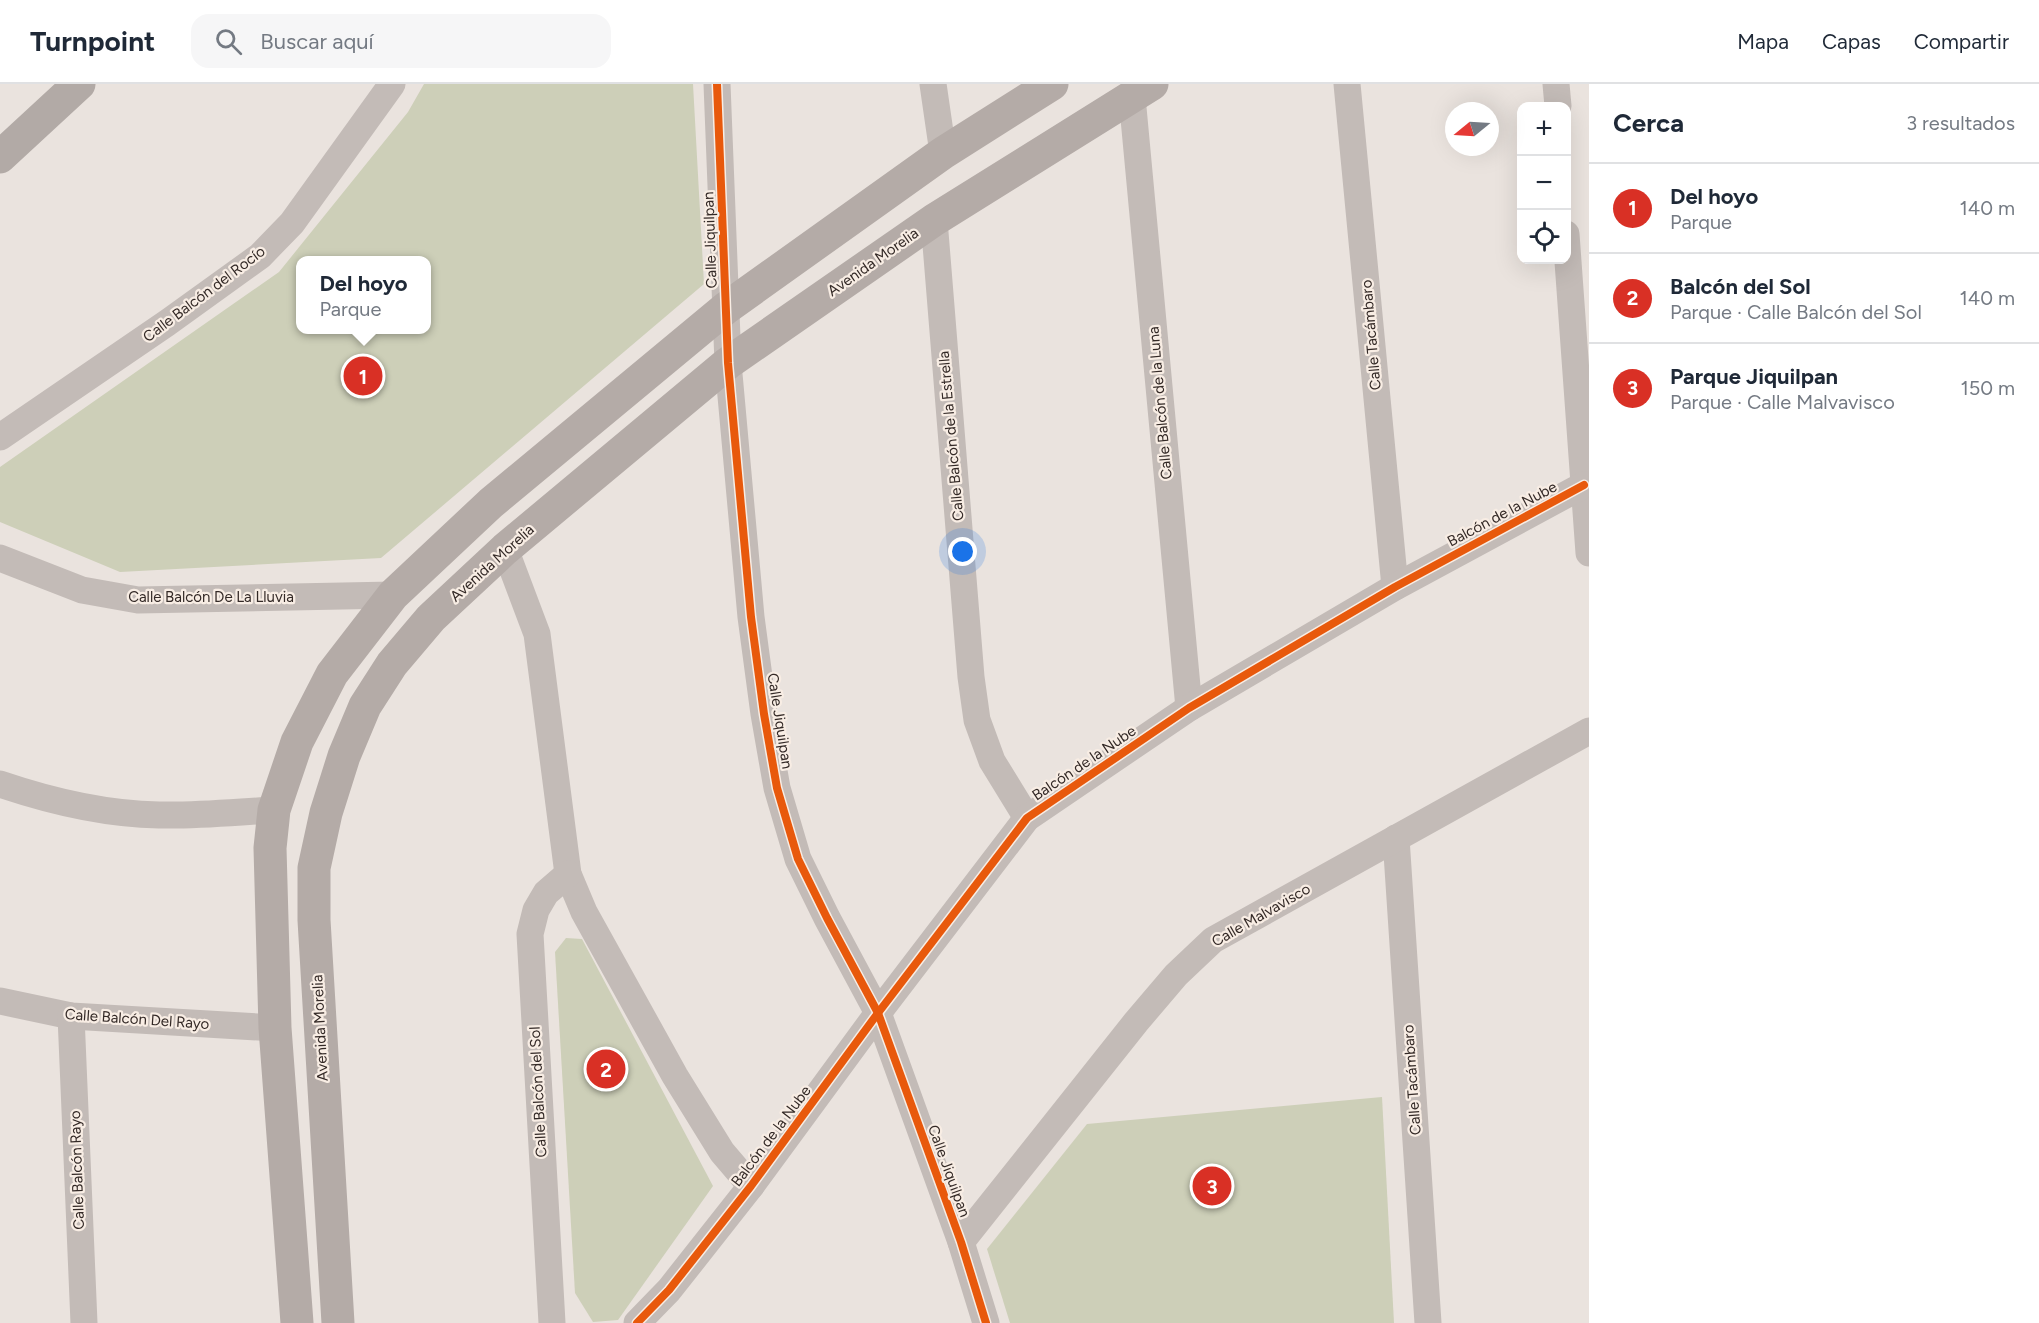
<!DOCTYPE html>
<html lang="es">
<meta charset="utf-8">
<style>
:root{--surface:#fff;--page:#f6f6f7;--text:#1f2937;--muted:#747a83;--line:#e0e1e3;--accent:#d93025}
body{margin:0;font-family:Figtree,sans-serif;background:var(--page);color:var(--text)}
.controls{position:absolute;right:18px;top:18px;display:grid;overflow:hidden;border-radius:12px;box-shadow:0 6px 24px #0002}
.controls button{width:54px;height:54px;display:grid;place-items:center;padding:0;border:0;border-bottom:2px solid var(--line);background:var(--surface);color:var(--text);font:30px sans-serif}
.compass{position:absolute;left:1445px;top:18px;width:54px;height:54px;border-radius:50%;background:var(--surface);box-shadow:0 6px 24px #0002;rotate:252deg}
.you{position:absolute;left:963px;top:468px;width:21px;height:21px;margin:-15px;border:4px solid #fff;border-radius:50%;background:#1a73e8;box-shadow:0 0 0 9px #1a73e833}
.badge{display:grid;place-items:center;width:39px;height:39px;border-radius:50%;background:var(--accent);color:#fff;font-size:20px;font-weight:700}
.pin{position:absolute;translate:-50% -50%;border:3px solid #fff;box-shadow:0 2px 6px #0006}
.popup{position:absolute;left:296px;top:172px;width:135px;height:78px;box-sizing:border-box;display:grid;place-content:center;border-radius:12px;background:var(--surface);filter:drop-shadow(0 2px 4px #0005);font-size:20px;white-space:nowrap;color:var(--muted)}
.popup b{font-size:22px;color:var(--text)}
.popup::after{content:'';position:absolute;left:50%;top:100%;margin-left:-12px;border:12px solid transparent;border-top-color:var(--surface)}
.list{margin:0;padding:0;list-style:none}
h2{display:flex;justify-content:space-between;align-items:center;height:78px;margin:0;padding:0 24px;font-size:26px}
h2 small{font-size:20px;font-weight:400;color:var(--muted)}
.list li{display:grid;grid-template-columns:39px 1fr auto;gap:18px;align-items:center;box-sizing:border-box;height:90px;padding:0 24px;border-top:2px solid var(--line)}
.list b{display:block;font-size:22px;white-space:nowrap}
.list p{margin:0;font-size:20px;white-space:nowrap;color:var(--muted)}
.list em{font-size:20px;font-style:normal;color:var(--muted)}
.icon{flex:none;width:33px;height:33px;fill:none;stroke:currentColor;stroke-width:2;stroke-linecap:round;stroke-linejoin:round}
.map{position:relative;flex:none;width:1589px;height:1239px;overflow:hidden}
header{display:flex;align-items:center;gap:36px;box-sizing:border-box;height:84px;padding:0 30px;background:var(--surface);border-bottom:2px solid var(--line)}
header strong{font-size:28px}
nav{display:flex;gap:33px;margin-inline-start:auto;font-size:21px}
.search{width:420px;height:54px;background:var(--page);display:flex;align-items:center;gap:15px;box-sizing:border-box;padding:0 21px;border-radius:18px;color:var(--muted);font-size:22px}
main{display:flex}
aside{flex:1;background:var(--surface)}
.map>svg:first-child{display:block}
</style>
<header>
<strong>Turnpoint</strong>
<div class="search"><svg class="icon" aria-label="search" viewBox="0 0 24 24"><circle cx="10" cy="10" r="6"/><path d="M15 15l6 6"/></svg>Buscar aquí</div>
<nav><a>Mapa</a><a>Capas</a><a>Compartir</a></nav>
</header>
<main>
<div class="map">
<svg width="1589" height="1239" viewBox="0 0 1589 1239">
<rect width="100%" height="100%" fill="#eae3de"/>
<!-- green -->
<g fill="#cdcfb8" fill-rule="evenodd">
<path d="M424 0H693L704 200 381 474 120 488 0 438V383L279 188 408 28ZM300 176H426V246H300Z"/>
<path d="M566 854 582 855 713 1102 618 1236 593 1238 575 1209 555 868Z"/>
<path d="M1382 1013 1394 1239H1010L987 1165 1087 1040Z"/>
</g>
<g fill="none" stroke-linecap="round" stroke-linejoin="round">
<!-- minor -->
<g stroke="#c3bbb7" stroke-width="27">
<path d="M717 0 728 279 751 533 764 630 777 704 798 775 827 834 878 929 961 1158 986 1239"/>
<path d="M933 0 943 69"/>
<path d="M1347 0 1395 503"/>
<path d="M1556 0 1558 22"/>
<path d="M1132 13 1189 624"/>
<path d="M934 136 971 593 977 636 992 677 1027 734"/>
<path d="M1566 150 1589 469"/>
<path d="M0 353 167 239 260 172 292 139 392 0"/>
<path d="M505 465 537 550 568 790 584 828 675 992 722 1068 751 1102"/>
<path d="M0 474 82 506 138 516 393 511"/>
<path d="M0 700C50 717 106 730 159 731 197 732 236 728 274 726"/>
<path d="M1396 754 1428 1239"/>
<path d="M0 917 71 932 275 944"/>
<path d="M71 932 84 1239"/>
<path d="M961 1158 1136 938 1176 891 1213 856 1589 647"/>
<path d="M552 1239 530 850 536 826 546 809 568 790"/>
<path d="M637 1239 669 1206 751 1102 878 929 1027 734 1189 624 1395 503 1584 401"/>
</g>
<!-- secondary -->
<g stroke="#b4aba7" stroke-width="33">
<path d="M297 1239 275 944 270 764 274 726 297 658 332 590 393 511 491 419 726 224 943 69 1052 0"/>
<path d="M338 1239 314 836V784L326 729 344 672 365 622 392 580 431 534 505 465 728 279 934 136 1152 0"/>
</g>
<!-- primary -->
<path stroke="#b2aaa6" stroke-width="33" d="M0 73 79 0"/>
<defs>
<g id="cycleway">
<path d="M717 0 728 279 751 533 764 630 777 704 798 775 827 834 878 929 961 1158 986 1239"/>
<path d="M637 1239 669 1206 751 1102 878 929 1027 734 1189 624 1395 503 1584 401"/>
</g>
</defs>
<!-- cycleway casing -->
<use href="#cycleway" stroke="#f8ede4" stroke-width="11"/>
<!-- cycleway -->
<use href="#cycleway" stroke="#e8590c" stroke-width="8"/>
</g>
<g text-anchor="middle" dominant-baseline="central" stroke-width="4.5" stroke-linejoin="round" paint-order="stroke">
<!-- street labels -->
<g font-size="15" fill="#332926" stroke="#f8ede4">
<text transform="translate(710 156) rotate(-92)">Calle Jiquilpan</text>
<text transform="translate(873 178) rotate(-35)">Avenida Morelia</text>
<text transform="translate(204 210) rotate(-37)">Calle Balcón del Rocío</text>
<text transform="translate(1371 251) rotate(-95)">Calle Tacámbaro</text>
<text transform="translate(1160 319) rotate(-95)">Calle Balcón de la Luna</text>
<text transform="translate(951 352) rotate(-95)">Calle Balcón de la Estrella</text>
<text transform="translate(1502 430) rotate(-28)">Balcón de la Nube</text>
<text transform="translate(492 479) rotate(-42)">Avenida Morelia</text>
<text x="211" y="513">Calle Balcón De La Lluvia</text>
<text transform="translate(780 637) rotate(81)">Calle Jiquilpan</text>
<text transform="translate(1084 679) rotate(-34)">Balcón de la Nube</text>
<text transform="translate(1261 831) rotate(-30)">Calle Malvavisco</text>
<text transform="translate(137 935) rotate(4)">Calle Balcón Del Rayo</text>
<text transform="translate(320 944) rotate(-93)">Avenida Morelia</text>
<text transform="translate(1412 996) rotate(-94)">Calle Tacámbaro</text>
<text transform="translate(538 1008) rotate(-93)">Calle Balcón del Sol</text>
<text transform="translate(771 1052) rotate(-53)">Balcón de la Nube</text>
<text transform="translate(77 1086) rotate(-92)">Calle Balcón Rayo</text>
<text transform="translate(949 1087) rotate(70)">Calle Jiquilpan</text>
</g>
</g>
</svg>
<div class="controls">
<button>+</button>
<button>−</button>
<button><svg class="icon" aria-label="locate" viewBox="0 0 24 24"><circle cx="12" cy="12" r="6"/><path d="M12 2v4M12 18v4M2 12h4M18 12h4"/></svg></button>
</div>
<svg class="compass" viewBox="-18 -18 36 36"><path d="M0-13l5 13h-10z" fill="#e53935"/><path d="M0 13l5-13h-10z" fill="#747a83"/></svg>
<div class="you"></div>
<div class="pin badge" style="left:363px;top:292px">1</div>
<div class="popup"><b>Del hoyo</b>Parque</div>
<div class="pin badge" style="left:606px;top:985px">2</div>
<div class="pin badge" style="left:1212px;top:1102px">3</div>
</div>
<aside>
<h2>Cerca<small>3 resultados</small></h2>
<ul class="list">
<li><span class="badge">1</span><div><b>Del hoyo</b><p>Parque</p></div><em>140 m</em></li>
<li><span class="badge">2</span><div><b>Balcón del Sol</b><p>Parque · Calle Balcón del Sol</p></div><em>140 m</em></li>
<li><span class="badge">3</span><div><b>Parque Jiquilpan</b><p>Parque · Calle Malvavisco</p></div><em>150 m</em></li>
</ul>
</aside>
</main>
